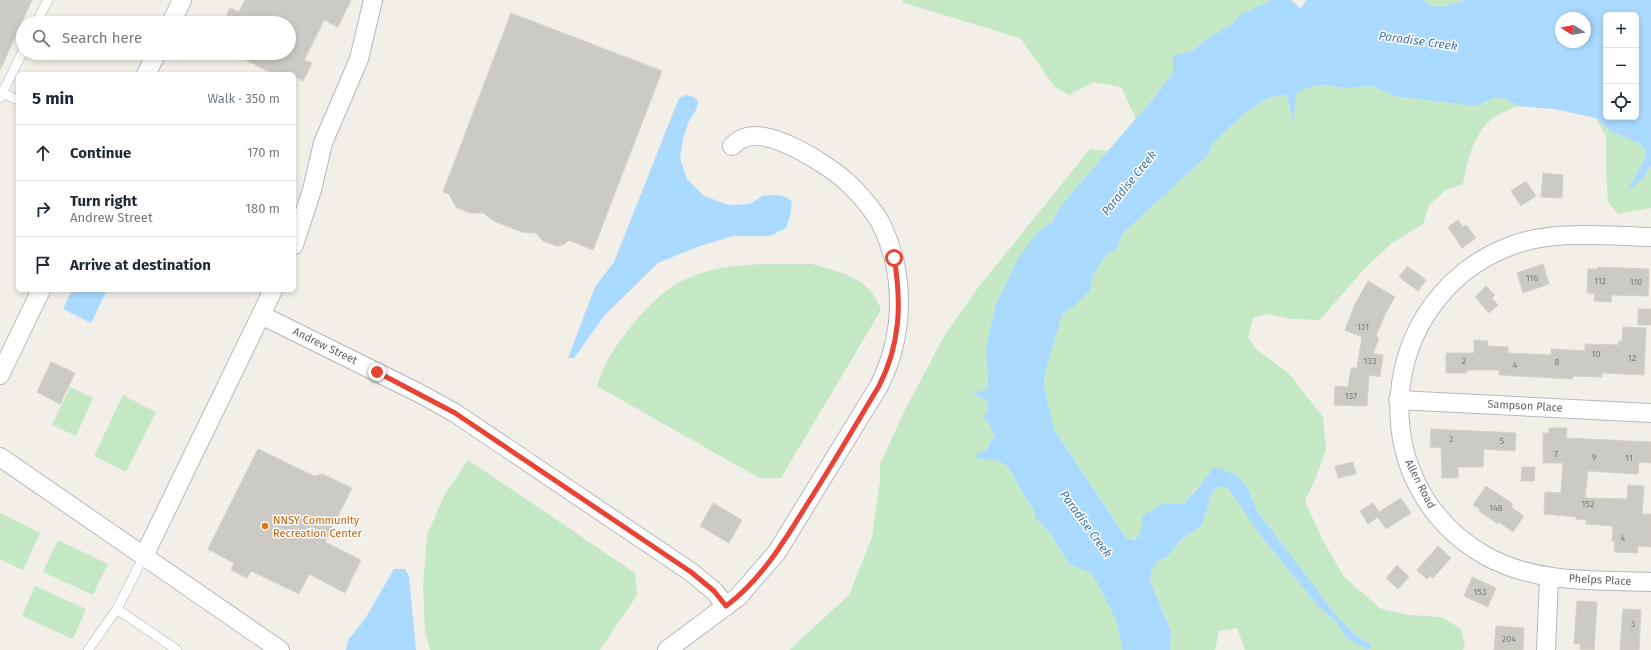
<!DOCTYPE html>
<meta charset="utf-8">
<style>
:root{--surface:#fff;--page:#f6f6f7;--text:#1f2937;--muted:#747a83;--line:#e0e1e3}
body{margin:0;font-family:"Fira Sans",sans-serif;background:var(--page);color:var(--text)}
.controls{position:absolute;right:12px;top:12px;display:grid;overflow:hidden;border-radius:6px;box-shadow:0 2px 6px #0003}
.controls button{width:36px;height:36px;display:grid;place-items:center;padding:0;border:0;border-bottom:1px solid var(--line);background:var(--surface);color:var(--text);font:20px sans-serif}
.compass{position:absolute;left:1555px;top:12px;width:36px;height:36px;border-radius:50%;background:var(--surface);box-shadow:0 2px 6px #0003;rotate:281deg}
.stop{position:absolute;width:12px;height:12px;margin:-9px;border:3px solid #ea4335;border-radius:50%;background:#fff}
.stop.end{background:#ea4335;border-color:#fff;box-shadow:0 1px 4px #0008}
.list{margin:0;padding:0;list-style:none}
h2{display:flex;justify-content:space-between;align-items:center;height:52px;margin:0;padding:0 16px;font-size:17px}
h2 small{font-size:13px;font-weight:400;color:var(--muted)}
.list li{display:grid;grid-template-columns:26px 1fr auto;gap:12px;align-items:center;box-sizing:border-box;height:56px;padding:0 16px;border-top:1px solid var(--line)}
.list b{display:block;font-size:15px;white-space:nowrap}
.list p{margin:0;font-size:13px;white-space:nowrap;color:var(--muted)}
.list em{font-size:13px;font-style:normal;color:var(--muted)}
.icon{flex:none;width:22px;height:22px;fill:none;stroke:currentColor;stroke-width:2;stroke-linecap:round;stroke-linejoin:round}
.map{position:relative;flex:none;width:1651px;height:650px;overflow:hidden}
.search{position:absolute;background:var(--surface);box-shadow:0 2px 6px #0003;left:16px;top:16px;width:280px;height:44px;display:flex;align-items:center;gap:10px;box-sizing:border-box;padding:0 14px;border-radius:22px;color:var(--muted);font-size:15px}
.panel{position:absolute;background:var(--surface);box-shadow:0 2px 6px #0003;left:16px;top:72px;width:280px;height:220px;border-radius:6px}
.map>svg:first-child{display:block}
</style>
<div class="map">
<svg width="1651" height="650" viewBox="0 0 1651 650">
<rect width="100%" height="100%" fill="#f1efe8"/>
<!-- green -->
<g fill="#c5e8c5">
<path d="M904 0H1271L1241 14 1232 24 1210 37 1193 50 1173 56V73L1136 119 1121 87 1094 82 1069 95 1054 86 1020 38 901 2Z"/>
<path d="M1424 0H1464C1452 5 1434 12 1424 0Z"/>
<path d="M1323 85 1347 88 1372 86 1394 96 1475 106 1495 98H1504L1518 106C1511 109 1503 112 1496 116 1474 130 1467 161 1463 184L1446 190 1429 205 1423 224 1392 243 1363 270 1320 320 1293 319 1267 314 1253 318 1248 337 1256 349 1289 374 1323 417 1326 449 1317 475 1305 501 1321 537 1344 577 1381 609 1409 615 1441 617 1461 629 1465 646 1463 650H1369L1371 645 1355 635 1337 616 1258 512 1247 487 1214 466 1209 477 1194 490 1184 504H1162L1134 540 1126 538 1054 429 1044 385 1045 372 1063 313 1073 307 1090 291 1093 275 1108 253 1117 248 1122 234 1208 155 1213 143 1247 111 1270 97 1287 95 1292 123 1296 94 1303 89Z"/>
<path d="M1596 118C1600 122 1605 128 1610 131 1623 139 1644 138 1646 156L1628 190 1643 179 1651 166V208L1618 214 1608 202 1606 170V137Z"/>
<path d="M1090 149 1108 151 1059 208 1053 221 1037 233 986 347 988 387 986 390 973 393 987 401 988 422 994 435 987 449 978 453 999 461 1008 467 1035 513 1053 537 1068 563 1092 573 1111 609 1118 627 1122 650H789L849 595 872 537 880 481V464L905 410 943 338 977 289Z"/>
<path d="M812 264C842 273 871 278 881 310L781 478H759L597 386C604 363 615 346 630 328 643 311 664 289 684 280 723 261 770 264 812 264Z"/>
<path d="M70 387 93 398 76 436 52 425Z"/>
<path d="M123 395 156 412 126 472 94 456Z"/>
<path d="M468 460 635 573 637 595 600 650H430L425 630 423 587 427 535 444 496Z"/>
<path d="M1217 487 1228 488 1263 539 1318 606 1337 623 1346 638 1368 650H1245L1237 628 1219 631 1215 650H1170L1171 631 1150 581 1151 571 1156 562 1168 556 1180 542 1202 525 1211 495Z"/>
<path d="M0 513 40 533 23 570 0 559Z"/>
<path d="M58 540 108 564 93 595 43 572Z"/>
<path d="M35 586 86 609 73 639 22 616Z"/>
</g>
<!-- water -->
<g fill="#aadaff" fill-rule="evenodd">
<path d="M1271 0H1291L1301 9 1306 0H1424C1434 12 1452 5 1464 0H1651V166L1643 179 1627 191 1646 156 1645 150 1640 144 1610 131 1596 118 1554 109 1518 106 1504 98H1495L1475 106 1394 96 1372 86 1347 88 1323 85 1303 89 1296 94 1293 125 1287 95 1270 97 1247 111 1213 143 1208 155 1122 234 1117 249 1108 253 1093 275 1090 291 1073 307 1063 313 1045 372 1044 385 1054 429 1126 538 1134 540C1142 533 1143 527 1142 516L1162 504H1184C1193 491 1207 481 1213 466L1236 475 1247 487 1258 512 1337 616 1355 635 1372 645 1368 650 1346 638 1337 623 1318 606 1263 539 1228 488 1217 487 1211 495 1202 525 1180 541 1168 556 1156 562 1151 571 1150 581 1171 631 1170 650H1122L1118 627 1111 609 1092 574 1068 563 1053 537 1039 520H1035V513L1008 467 999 461 976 458 978 453 987 449 994 435 988 422 983 418 988 409 987 401 972 393 985 390 988 387 986 347 996 305 1018 258 1037 233 1053 221 1059 208 1151 101 1173 73V56L1193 50 1210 37 1232 24 1241 14ZM1606 15H1636V117H1606ZM1561 18H1585V42H1561Z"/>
<path d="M686 95 694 97 698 101 696 110 688 123 683 139 680 158 687 179 704 196 729 205 750 204 763 196 778 195 785 197 792 201 790 216 786 228 770 236H733L697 247 658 263 604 316 574 358H568L595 287 614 262 679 98Z"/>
<path d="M72 290H107L91 323 63 309Z"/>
<path d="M394 569H405L409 576 416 650H346L348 640 365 619Z"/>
</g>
<!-- building -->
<g fill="#cccac5" stroke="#d6d1c6">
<path d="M0 0H32L0 70Z"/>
<path d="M245 0H351L338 27 324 20 304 60 312 63 303 81 294 76V74H274L231 53H289V23H223L230 8 239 12Z"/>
<path d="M511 13 662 71 593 250 569 240 565 244 557 246 543 241 536 233 522 232 496 222 483 213H470L456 207 449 194 443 192Z"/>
<path d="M1543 173 1563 175 1562 198 1541 197Z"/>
<path d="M1526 181 1536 196 1521 206 1511 191Z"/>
<path d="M1458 220 1463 227 1466 225 1476 238 1462 248 1448 227Z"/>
<path d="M1543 264 1549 284 1523 293 1517 273Z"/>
<path d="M1407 266 1426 280 1418 291 1399 277Z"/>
<path d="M1598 267 1649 269 1648 296 1612 295 1611 302 1594 301 1595 294 1587 293 1588 269H1597Z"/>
<path d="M1368 281 1395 297 1386 312 1376 336 1379 338 1373 354 1383 355 1380 377 1369 375 1367 406 1334 405 1335 386 1348 387 1351 368H1357L1362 337 1345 330 1355 304Z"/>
<path d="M1486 286 1495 295 1492 298 1498 305 1489 313 1475 297Z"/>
<rect x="1638" y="309" width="13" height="16"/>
<path d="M1623 327 1646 328 1644 375 1602 373V377L1573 376 1572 379 1499 375V370H1467V373H1446V353H1474V340L1488 341V346L1508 347V353L1551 355V349L1585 351V344L1619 345V341H1622Z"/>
<path d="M51 362 75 373 60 404 37 392Z"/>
<path d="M1549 428H1567L1566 438 1651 442V463L1639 462 1638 474 1588 471 1585 498 1627 499 1628 485 1644 486 1642 514H1651V547L1638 546 1637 553 1614 552 1615 541H1612L1613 526 1586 524 1587 520 1576 519V517L1544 514 1545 492 1561 493 1563 463H1543V433H1549Z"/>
<path d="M1431 429 1516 433 1515 451 1484 449 1483 467H1458V478H1442L1441 448 1430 447Z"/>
<path d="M258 449 314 476 322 474 352 488 325 542 361 560 345 593 309 574 299 594 251 571 247 578 231 570 234 563 208 549Z"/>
<path d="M1353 462 1356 474 1338 478 1335 466Z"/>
<path d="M1522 467H1535L1534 481H1521Z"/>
<path d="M1486 486 1513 504 1511 507 1524 516 1513 532 1499 522 1498 524 1479 511 1480 509 1473 505Z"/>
<path d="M1401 498 1411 513 1386 529 1378 517 1368 524 1360 511 1373 503 1379 512Z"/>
<path d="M713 503 742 520 729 543 700 526Z"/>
<path d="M1438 546 1451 558 1433 578 1430 576 1427 579 1417 570Z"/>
<path d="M1397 565 1409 577 1398 589 1386 578Z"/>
<path d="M1472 577 1496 588 1488 607 1464 596Z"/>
<path d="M1577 601 1597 602 1594 650 1580 649V644H1574Z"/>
<path d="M1623 609 1641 610 1639 650H1620Z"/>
<path d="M1496 626 1524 628 1523 650H1494Z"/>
</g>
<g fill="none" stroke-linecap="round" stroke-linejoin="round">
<defs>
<g id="lane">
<path d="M36 23 48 0"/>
<path d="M2 93 18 100"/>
<path d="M0 98 23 51"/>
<path d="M117 609 177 650"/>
<path d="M88 650 117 609 144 556"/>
</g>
<g id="street">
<path d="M171 23 182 0"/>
<path d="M146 74 157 53"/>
<path d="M1651 237C1605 236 1552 229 1508 247 1375 300 1360 485 1486 556 1536 584 1596 580 1651 582"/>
<path d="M294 245 312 190 323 143 359 59 373 0"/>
<path d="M261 315 419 393 455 413 691 572 714 591 726 606"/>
<path d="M0 375 41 290"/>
<path d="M1398 400 1651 413"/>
<path d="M0 457 280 650"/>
<path d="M144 556 273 290"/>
<path d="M667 650 738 597 777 552 879 386C899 347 904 302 894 259 890 245 884 226 875 214 867 203 858 192 847 182 828 165 768 125 742 139 738 140 735 144 732 146"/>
<path d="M1546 650 1549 578"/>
</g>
</defs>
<!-- lane casing -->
<use href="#lane" stroke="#b5b8bc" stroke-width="10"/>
<!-- street casing -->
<use href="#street" stroke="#b5b8bc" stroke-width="20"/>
<!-- lane -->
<use href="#lane" stroke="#fff" stroke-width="9"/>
<!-- street -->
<use href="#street" stroke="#fff" stroke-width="18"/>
</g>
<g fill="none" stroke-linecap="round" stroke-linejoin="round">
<!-- route -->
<path stroke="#ea4335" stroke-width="5" d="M377 372 455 413 691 572 714 591 726 606C761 580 783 543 806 506 831 467 855 426 879 386 900 345 902 304 894 258"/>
</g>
<!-- markers -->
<circle fill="#e8710a" stroke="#fff" stroke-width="1.5" cx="265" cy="526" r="4"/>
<g text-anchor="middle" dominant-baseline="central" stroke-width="3" stroke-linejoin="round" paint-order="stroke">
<!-- number labels -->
<g font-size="9" fill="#7a7d7f">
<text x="1532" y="278">116</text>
<text x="1600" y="281">112</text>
<text x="1636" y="282">110</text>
<text x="1363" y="327">131</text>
<text x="1596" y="354">10</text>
<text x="1632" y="358">12</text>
<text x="1370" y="361">133</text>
<text x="1464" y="361">2</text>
<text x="1557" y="362">8</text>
<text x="1515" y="365">4</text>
<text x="1351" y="396">137</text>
<text x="1451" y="439">3</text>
<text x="1502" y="441">5</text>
<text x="1556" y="454">7</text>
<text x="1594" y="457">9</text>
<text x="1629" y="458">11</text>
<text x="1588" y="504">152</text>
<text x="1496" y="508">148</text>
<text x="1623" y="538">4</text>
<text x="1480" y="592">153</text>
<text x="1633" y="624">3</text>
<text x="1509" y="639">204</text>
</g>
<!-- street labels -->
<g font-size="11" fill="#5f6368" stroke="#fff">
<text transform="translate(325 346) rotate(26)">Andrew Street</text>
<text transform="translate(1525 406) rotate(3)">Sampson Place</text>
<text transform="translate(1420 484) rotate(63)">Allen Road</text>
<text transform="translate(1600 580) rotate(3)">Phelps Place</text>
</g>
<!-- food labels -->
<g font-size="11" fill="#c56008" stroke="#fff" text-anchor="start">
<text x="273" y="520">NNSY Community<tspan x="273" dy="13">Recreation Center</tspan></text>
</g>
<!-- water labels -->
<g font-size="12" font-style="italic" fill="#4174aa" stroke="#fff">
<text transform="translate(1418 41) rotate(8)">Paradise Creek</text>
<text transform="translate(1129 183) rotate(-51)">Paradise Creek</text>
<text transform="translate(1086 524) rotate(54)">Paradise Creek</text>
</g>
</g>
</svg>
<div class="controls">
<button>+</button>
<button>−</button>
<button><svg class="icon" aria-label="locate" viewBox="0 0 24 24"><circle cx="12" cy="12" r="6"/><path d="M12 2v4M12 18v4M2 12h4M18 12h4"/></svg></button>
</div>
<svg class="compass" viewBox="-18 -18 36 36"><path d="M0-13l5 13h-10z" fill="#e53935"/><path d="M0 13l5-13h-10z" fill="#747a83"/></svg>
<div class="stop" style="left:894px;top:258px"></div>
<div class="stop end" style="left:377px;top:372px"></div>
<div class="search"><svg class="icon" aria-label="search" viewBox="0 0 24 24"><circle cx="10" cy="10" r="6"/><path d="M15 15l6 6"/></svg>Search here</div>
<section class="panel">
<h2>5 min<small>Walk · 350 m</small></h2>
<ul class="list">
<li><svg class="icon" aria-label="ahead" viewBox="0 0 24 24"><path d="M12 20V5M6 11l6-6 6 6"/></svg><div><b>Continue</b></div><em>170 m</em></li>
<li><svg class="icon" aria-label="right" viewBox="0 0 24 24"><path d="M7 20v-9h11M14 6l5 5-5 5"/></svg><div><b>Turn right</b><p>Andrew Street</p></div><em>180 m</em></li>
<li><svg class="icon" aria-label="arrive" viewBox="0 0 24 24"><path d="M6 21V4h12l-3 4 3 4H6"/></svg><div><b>Arrive at destination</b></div></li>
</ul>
</section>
</div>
